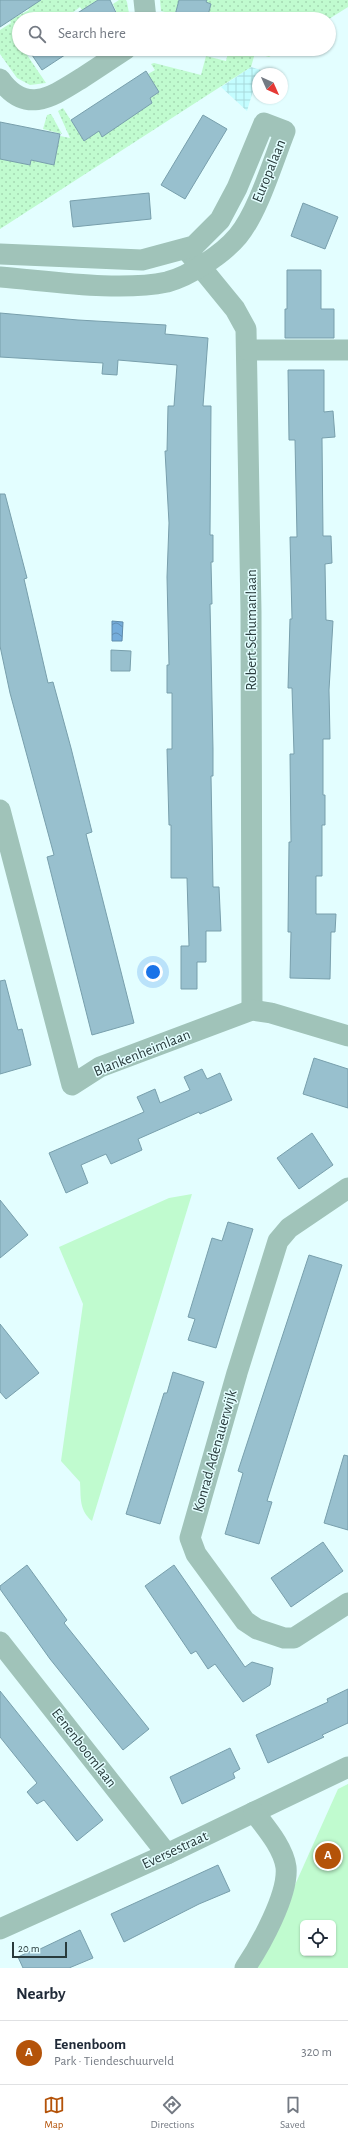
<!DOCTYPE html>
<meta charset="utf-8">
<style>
:root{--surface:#fff;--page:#f6f6f7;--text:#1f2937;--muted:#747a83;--line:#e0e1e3;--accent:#b45309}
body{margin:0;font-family:"Alegreya Sans",sans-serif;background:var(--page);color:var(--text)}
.controls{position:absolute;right:12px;bottom:12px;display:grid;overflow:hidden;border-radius:6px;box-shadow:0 1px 3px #0004}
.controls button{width:36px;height:36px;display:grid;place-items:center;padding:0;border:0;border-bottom:1px solid var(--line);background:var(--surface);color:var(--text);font:20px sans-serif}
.compass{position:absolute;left:252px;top:68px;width:36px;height:36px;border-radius:50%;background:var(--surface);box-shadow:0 1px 3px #0004;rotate:135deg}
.scale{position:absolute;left:12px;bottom:10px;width:55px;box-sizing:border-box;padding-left:4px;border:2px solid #293b3c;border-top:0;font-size:11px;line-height:14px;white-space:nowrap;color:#293b3c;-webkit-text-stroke:3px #e3feff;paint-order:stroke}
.you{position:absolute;left:153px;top:972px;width:14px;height:14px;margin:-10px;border:3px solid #fff;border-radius:50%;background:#1a73e8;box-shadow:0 0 0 6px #1a73e833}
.badge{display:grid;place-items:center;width:26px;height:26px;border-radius:50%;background:var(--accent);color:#fff;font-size:13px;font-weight:700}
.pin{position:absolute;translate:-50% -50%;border:2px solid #fff;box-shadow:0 1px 4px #0006}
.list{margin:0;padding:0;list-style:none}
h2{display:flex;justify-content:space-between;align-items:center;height:52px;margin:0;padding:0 16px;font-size:17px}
h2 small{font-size:13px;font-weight:400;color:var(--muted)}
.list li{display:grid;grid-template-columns:26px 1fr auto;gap:12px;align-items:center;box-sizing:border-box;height:64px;padding:0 16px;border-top:1px solid var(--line)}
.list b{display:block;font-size:15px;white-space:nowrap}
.list p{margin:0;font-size:13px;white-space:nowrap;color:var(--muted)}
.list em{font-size:13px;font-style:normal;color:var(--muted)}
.icon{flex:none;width:22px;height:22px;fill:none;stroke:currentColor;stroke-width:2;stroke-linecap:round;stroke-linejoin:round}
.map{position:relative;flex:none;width:348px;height:1968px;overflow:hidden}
.search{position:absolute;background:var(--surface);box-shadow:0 1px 3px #0004;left:12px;right:12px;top:12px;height:44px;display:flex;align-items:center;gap:10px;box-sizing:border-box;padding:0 14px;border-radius:22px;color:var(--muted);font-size:15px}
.sheet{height:116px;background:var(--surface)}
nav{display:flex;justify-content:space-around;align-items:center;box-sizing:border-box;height:56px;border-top:1px solid var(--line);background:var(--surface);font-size:11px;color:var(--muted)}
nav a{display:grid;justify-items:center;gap:2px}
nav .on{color:var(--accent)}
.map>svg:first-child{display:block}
</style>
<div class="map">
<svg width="348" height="1968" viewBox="0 0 348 1968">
<defs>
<pattern id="industrial-grid" width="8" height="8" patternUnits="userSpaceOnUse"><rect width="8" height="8" fill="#c4fdff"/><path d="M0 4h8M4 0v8" fill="none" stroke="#a8dadb"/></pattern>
<pattern id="grass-dots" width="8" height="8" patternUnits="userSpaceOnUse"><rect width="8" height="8" fill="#c0fbcf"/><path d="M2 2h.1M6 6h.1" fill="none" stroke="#a5d8b3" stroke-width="1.8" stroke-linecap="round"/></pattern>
<pattern id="water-waves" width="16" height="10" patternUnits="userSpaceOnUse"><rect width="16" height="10" fill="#75addb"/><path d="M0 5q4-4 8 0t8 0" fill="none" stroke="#608eb3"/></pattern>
</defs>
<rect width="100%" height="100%" fill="#e3feff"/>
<!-- industrial -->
<path fill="url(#industrial-grid)" d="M251 67 261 70 258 74 247 111 221 87Z"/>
<!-- grass -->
<g fill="url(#grass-dots)">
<path d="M27 0H98L82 10 80 7 64 19H19V49H23L46 83 30 85 17 78 0 54V30L11 23 10 20 29 10 25 2Z"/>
<path d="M119 0H126L127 2 130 19H115L116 11 113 4Z"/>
<path d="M160 0H179L176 15 161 11Z"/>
<path d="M199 0H348V7L329 19H207L211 4Z"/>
<path d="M229 49H281L269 57 255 53 251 67 0 229V156L30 165 31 160 54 165 60 136 70 138 58 111 63 108 84 141 99 131 102 136 152 103 150 98 159 92 148 74 155 70 151 64 154 63 201 75 206 56 226 61Z"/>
<path d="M51 114 62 134 43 129 47 115Z"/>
</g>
<!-- park -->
<g fill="#c0fbcf" fill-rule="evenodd">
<path d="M192 1194 92 1521C79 1510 81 1498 80 1482L61 1461 83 1304 59 1247 169 1198Z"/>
<path d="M348 1784V1968H254L264 1954 338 1789ZM303 1923H333V1953H303Z"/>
</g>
<!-- water -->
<path fill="url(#water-waves)" stroke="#5e8bab" d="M112 621 123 622 122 641H112Z"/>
<!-- building -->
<g fill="#98c0ce" stroke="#789fac">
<path d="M0 0H41L0 27Z"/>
<path d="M98 0H110L119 19H68Z"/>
<path d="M179 0H207L206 2 211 4 207 19H174Z"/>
<path d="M28 49H74L42 70Z"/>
<path d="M146 71 159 92 150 98 152 103 102 137 99 131 84 141 71 120Z"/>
<path d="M203 115 227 129 185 199 161 185Z"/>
<path d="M0 122 60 134 54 165 31 160 30 165 0 159Z"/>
<path d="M149 193 151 219 73 227 70 201Z"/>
<path d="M303 203 338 217 325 249 291 236Z"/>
<path d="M287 270H321V309H334V338H285V309H287Z"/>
<path d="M0 313 78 320 166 325 165 334 208 338 203 406H211L210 535H213V562H211L212 604H210L213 749V776H211L213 887H219L221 931H206V962H197V989H181V946H189L187 878H171V825H169L167 749H172V693H167V665H169L167 577 169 523 165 451H167L168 406H174L177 365 118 360 117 375 102 374 103 363 0 357Z"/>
<path d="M288 370H324V412L333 411 335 437 322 438 323 536H331L332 563 325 564 326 620 333 621 329 690 330 739H323V795H325V825H322V876H316V914H336L335 932H331L330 979 290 978 291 932H288L289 842H291L290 754H294L292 688H288L290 619H292L290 537H297L295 440H289Z"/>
<path d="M0 494H5L27 578 24 579 48 683 53 682 71 748 92 832 86 834 134 1023 92 1035 47 857 54 855 10 693 0 646Z"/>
<path d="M111 650 131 651 130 671H111Z"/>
<path d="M5 980 18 1030 22 1029 31 1065 0 1074V981Z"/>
<path d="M314 1058 348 1069V1108L303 1094Z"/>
<path d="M202 1069 207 1079 220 1073 232 1100 200 1114 199 1112 138 1139 142 1150 111 1164 106 1154 81 1165 88 1183 66 1193 49 1153 144 1112 137 1097 155 1089 160 1103 190 1090 184 1077Z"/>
<path d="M312 1133 333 1165 299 1189 277 1158Z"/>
<path d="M0 1200 28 1235 0 1258Z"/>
<path d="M228 1222 253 1229 216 1348 188 1340 195 1319 188 1317 212 1238 222 1241Z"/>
<path d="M309 1255 342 1265 267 1501 272 1502 259 1544 225 1534 243 1473 238 1471Z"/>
<path d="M0 1324 39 1373 6 1399 0 1392Z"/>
<path d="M173 1372 204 1382 160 1524 126 1514 164 1393H167Z"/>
<path d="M344 1455 348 1456V1530L324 1523Z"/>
<path d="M323 1542 343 1571 291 1607 271 1578Z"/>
<path d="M27 1565 67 1620 64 1623 149 1729 123 1750 50 1659 0 1589V1586Z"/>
<path d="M174 1565 245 1667 252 1662 273 1668 270 1685 243 1702 215 1664 208 1669 196 1651 191 1654 145 1586Z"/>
<path d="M348 1689V1723L322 1735 324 1737 268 1763 256 1735 328 1702 327 1699Z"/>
<path d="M0 1691 103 1820 77 1841 44 1800 37 1804 27 1792 37 1783 0 1737Z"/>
<path d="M230 1748 240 1769 233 1773 235 1778 182 1804 170 1777Z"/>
<path d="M218 1865 230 1891 199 1904 124 1942 111 1914Z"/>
<path d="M80 1930 93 1958 69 1968H23L18 1957 37 1948 38 1950Z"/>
</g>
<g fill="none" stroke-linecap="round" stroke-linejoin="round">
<!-- minor -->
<g stroke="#a0c3b9" stroke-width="21">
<path d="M144 0 146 19"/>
<path d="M0 79C26 116 53 96 82 78 97 68 111 59 126 49"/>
<path d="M186 249 235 309 246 329 251 612 252 1010"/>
<path d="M0 254 142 260 194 246 220 220 237 188 264 123 285 131C273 161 258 212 238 236 223 254 190 276 167 282 119 292 50 281 0 277"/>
<path d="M248 350H348"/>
<path d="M0 810 72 1085 100 1067 252 1010 271 1013 348 1036"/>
<path d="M348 1188 289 1228 278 1241 237 1373 190 1538 196 1554 245 1621 257 1629 284 1638H294L348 1603"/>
<path d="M0 1642 167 1854"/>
<path d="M0 1929 167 1854 348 1767"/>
<path d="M245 1968C260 1946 289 1894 286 1867 283 1847 266 1828 254 1812"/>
</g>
</g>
<g text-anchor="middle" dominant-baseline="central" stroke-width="3" stroke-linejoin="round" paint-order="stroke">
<!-- street labels -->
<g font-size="15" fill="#293b3c" stroke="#e3feff">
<text transform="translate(269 171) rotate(-68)">Europalaan</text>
<text transform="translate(251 630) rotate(-90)">Robert Schumanlaan</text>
<text transform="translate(142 1053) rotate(-22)">Blankenheimlaan</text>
<text transform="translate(215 1451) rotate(-74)">Konrad Adenauerwijk</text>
<text transform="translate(84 1748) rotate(52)">Eenenboomlaan</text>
<text transform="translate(175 1850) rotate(-25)">Eversestraat</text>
</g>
</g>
</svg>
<div class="controls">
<button><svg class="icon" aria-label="locate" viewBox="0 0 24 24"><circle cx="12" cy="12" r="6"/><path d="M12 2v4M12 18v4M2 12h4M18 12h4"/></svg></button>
</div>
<svg class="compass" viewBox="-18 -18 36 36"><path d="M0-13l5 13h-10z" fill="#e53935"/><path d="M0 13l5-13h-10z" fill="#747a83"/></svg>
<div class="scale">20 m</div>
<div class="you"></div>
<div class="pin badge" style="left:328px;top:1856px">A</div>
<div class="search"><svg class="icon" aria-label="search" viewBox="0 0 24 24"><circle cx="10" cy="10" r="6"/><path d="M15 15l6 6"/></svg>Search here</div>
</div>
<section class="sheet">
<h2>Nearby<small></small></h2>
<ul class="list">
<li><span class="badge">A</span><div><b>Eenenboom</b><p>Park · Tiendeschuurveld</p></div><em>320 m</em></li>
</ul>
</section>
<nav>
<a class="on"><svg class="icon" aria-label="map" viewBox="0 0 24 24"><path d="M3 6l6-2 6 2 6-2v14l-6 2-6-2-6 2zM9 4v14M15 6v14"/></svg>Map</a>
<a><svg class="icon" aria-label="directions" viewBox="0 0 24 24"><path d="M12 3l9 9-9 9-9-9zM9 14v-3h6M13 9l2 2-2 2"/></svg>Directions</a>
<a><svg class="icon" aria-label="saved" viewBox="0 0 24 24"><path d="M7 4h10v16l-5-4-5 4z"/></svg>Saved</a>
</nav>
